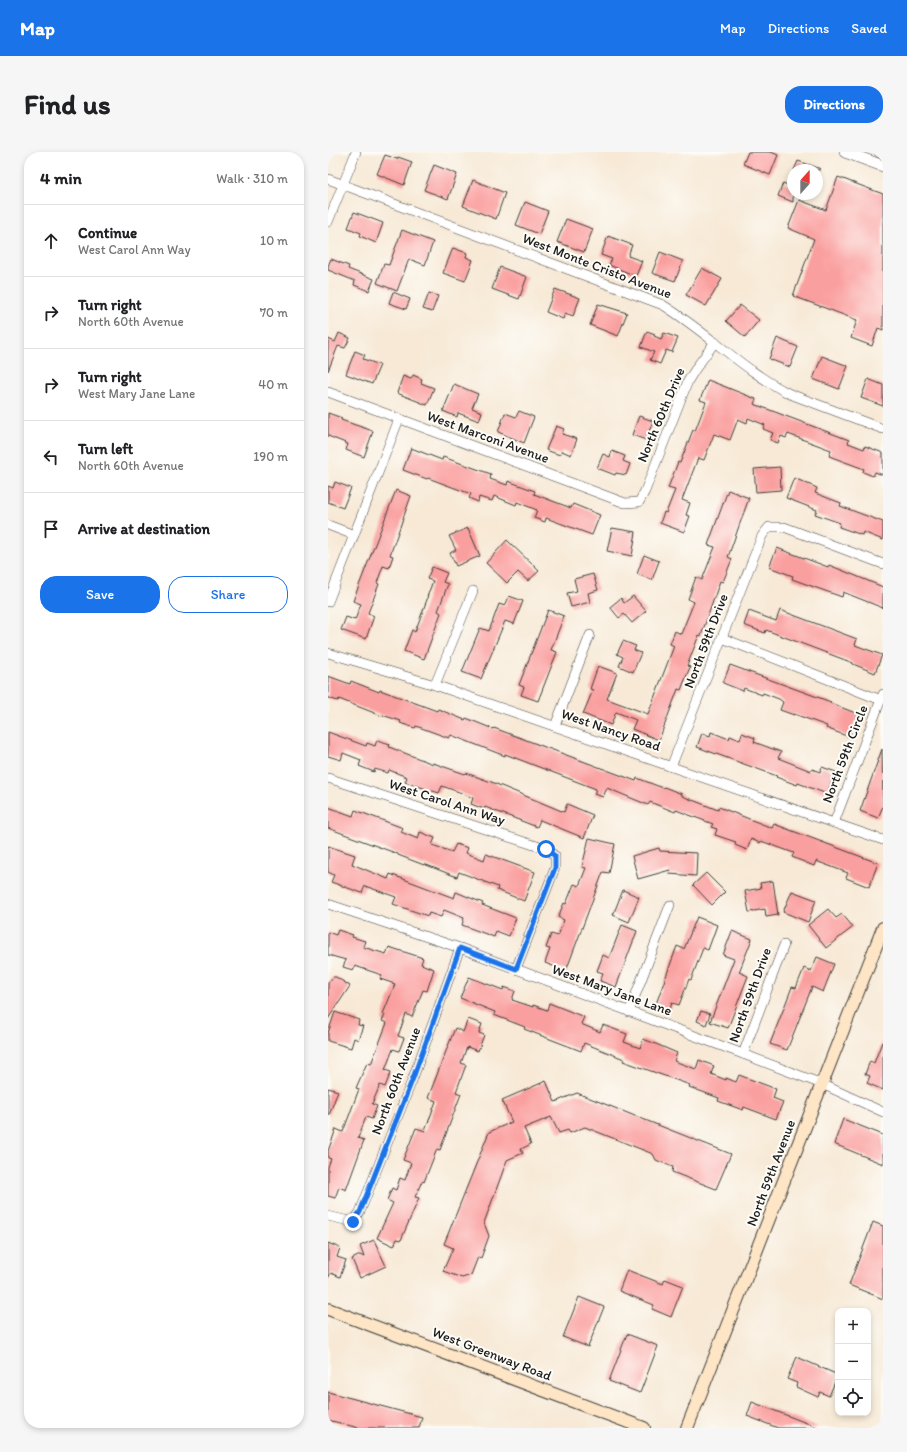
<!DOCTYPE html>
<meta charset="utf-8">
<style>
:root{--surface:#fff;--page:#f6f6f6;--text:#202124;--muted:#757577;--line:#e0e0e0;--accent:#1a73e8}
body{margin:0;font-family:Itim,sans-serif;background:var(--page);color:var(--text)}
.controls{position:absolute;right:12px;bottom:12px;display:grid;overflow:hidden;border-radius:8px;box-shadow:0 2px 6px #0003}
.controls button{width:36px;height:36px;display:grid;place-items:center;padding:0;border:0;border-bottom:1px solid var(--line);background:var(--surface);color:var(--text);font:20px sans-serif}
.compass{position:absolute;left:459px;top:12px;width:36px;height:36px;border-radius:50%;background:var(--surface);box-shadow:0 2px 6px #0003;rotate:21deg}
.stop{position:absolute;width:12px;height:12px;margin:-9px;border:3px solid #1a73e8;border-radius:50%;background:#fff}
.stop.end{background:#1a73e8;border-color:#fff;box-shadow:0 1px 4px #0008}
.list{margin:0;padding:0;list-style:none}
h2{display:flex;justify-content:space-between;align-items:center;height:52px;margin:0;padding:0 16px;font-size:17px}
h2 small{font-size:13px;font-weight:400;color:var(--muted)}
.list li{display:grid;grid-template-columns:26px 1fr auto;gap:12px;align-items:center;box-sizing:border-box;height:72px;padding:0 16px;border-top:1px solid var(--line)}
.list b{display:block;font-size:15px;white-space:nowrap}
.list p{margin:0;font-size:13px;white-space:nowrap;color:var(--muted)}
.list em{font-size:13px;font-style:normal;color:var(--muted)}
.actions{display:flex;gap:8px;padding:12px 16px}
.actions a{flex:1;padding:9px 0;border:1px solid var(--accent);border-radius:16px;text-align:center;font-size:14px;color:var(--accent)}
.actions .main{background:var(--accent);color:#fff}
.icon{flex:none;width:22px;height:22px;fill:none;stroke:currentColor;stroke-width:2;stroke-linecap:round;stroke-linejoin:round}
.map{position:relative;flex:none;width:555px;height:1276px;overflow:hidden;border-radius:16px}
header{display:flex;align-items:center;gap:24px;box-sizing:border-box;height:56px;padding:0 20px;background:var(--accent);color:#fff}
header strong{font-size:19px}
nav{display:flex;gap:22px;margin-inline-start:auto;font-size:14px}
.intro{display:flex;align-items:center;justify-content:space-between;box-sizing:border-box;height:96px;padding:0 24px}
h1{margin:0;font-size:28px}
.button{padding:10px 18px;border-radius:16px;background:var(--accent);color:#fff;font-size:14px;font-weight:700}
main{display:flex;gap:24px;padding:0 24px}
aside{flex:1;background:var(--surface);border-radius:16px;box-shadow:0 2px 6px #0003}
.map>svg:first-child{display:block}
</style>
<header>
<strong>Map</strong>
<nav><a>Map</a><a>Directions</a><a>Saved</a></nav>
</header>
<div class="intro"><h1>Find us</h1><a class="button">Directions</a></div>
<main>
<aside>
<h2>4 min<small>Walk · 310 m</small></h2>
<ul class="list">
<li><svg class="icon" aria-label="ahead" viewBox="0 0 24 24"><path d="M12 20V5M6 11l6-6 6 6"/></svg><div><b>Continue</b><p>West Carol Ann Way</p></div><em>10 m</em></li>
<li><svg class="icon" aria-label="right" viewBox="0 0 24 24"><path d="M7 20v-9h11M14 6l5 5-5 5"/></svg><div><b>Turn right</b><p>North 60th Avenue</p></div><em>70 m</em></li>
<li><svg class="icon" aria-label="right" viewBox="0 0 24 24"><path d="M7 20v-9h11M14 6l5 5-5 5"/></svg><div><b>Turn right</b><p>West Mary Jane Lane</p></div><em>40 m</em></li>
<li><svg class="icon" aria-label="left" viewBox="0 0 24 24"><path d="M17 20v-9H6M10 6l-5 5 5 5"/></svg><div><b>Turn left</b><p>North 60th Avenue</p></div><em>190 m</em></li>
<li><svg class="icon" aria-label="arrive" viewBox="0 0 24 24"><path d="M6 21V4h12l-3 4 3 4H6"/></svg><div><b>Arrive at destination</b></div></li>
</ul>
<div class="actions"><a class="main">Save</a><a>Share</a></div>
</aside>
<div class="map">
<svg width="555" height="1276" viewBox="0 0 555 1276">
<rect width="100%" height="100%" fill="#fdfcf7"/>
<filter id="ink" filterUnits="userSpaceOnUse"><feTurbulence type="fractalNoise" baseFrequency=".025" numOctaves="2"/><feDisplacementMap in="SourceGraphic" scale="8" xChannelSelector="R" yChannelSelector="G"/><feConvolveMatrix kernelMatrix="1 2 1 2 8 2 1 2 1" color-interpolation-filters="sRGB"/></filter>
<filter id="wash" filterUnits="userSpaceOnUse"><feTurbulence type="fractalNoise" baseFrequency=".012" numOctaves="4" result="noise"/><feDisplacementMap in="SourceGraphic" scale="16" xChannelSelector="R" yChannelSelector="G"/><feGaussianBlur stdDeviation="0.9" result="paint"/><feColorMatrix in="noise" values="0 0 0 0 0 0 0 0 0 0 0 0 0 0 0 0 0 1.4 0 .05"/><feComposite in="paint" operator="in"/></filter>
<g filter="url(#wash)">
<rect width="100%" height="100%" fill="#f7e9d6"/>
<g id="blocks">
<!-- building -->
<g fill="#fa9f9f">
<path d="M420 0H443L450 3 442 23 415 12Z"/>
<path d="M57 3 69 7 70 5 84 10 76 33 49 22Z"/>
<path d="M470 9 493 17 492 18H466Z"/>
<path d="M106 13 129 22 120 47 96 38Z"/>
<path d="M510 25 555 42V178L550 176 544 194 523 186 529 168 465 144 486 87 460 76 471 48 498 58Z"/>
<path d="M145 28 177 41 168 67 135 54Z"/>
<path d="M455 31 465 35V50L450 44Z"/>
<path d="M197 50 220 59 211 82 188 73Z"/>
<path d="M26 60 55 71 48 91 32 84 33 81 20 76Z"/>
<path d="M238 67 265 77 256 100 229 90Z"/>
<path d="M74 78 105 90 97 113 81 107 69 139 49 131 56 112 61 113Z"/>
<path d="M280 84 304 93 300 104 314 109 308 124 281 113 284 107 273 103Z"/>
<path d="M125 96 139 101 138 105 145 108 137 129 115 121Z"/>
<path d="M332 100 355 109 347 129 324 121Z"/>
<path d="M3 107 21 114 20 117 46 127 41 139 26 133 27 129 0 118V114Z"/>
<path d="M172 115 199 125 191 147 164 137Z"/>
<path d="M374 116 394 127 378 154 358 143Z"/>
<path d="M227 137 252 146 245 164 237 161 235 167 218 160Z"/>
<path d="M65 140 82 147 78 157 61 151Z"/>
<path d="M101 141 110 144 104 160 95 157Z"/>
<path d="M270 152 299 161 290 184 262 173Z"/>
<path d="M412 153 431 168 417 185 398 169Z"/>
<path d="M319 179 327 182 326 184 333 187 336 181 350 186 344 200 338 198 332 212 322 208 326 200 313 195Z"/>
<path d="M11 181 22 186 17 196 10 194 0 219V187L7 190Z"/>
<path d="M449 186 470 195 462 215 441 207Z"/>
<path d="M27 199 37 203 35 207 52 213 44 232 18 222Z"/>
<path d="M494 204 520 214 511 237 485 227Z"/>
<path d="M85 223 94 227 93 231 106 236 99 253 69 241 75 224 83 227Z"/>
<path d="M540 227 555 233V254L533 246Z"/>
<path d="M380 228 428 247 426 252 521 288 520 291 536 297 537 294 555 301V323L547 320 545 324 535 320 536 317 501 304 503 298 460 282 458 286 453 284 450 291 442 288 445 281 435 277 437 273 420 266 419 271 410 267 402 288 386 282 376 308 370 306 354 348 362 351 358 363 362 364 356 380 332 371 336 360 338 361 347 338 340 336 350 310 352 311 365 278 367 279 378 250 372 248Z"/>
<path d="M126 232 150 242 144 256 154 260 151 269 130 261 129 265 115 259Z"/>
<path d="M191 259 206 265 196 291 170 280 177 261 188 265Z"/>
<path d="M0 261 14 266 13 268 45 279 36 305 18 298 20 292 0 284Z"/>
<path d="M311 264 325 269 318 288 304 283Z"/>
<path d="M228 274 236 277 234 282 249 287 243 303 234 299 232 303 218 298Z"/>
<path d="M83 296 114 308 115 305 163 322 162 327 179 333 180 329 207 339 206 342 243 356 245 352 272 363 264 383 218 366 217 370 206 366 209 358 189 350 188 353 166 344 164 349 151 345 150 350 141 346 143 342 100 326 99 327 75 318Z"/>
<path d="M284 299 297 304 295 309 302 312 298 323 288 321 287 323 269 316 275 302 282 305Z"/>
<path d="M452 315 453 338 428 340 426 317Z"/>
<path d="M466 326 489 336 487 341 513 351 512 354 555 370V388L535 380 534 383 511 375 512 371 487 362 489 358 458 346Z"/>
<path d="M7 330 23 336 15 356 0 350V334L5 336Z"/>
<path d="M68 338 83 344 62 403 65 404 61 416 55 414 49 431 51 432 40 461 46 464 38 487 13 478 18 465 27 468 33 452 25 449Z"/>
<path d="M400 338 421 346 400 405 404 407 395 430 392 429 373 484 371 483 359 514 362 515 353 538 350 537 331 588 304 577 308 568 288 560 283 573 255 562 265 538 262 537 270 514 289 521 279 547 320 562 346 494 342 492 347 479 353 482 366 450 360 447 368 425 374 428 387 395 380 393Z"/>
<path d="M140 376 152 404 128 414 122 401 128 398 121 384Z"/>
<path d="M284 376 308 380 304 404 279 399Z"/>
<path d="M179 388 211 419 200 429 190 420 179 431 158 411Z"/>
<path d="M449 396 500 415 501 413 555 435V456L515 440 514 445 486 435 464 427 465 424 441 415Z"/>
<path d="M316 403 331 409 324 428 309 422Z"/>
<path d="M104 415 119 421 115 430 120 432 110 459 113 461 96 507 76 499 84 478 87 480 100 445H99L105 429 99 427Z"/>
<path d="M265 422 270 438 260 441 262 450 243 455 239 441 249 439 246 427Z"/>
<path d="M181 444 195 449 186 472 177 469 153 527 134 520 152 476 161 479 171 452 177 454Z"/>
<path d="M305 444 318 459 304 471 296 462 291 466 282 455 293 446 296 451Z"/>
<path d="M220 458 236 464 223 498 229 500 210 549 193 543 196 535 191 533Z"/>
<path d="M452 458 529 487 527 493 554 503 547 521 525 512V511L438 478 437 481 416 473 421 459 448 469Z"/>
<path d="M295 489 308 494 306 498 313 501 305 520 291 514 295 505 289 502Z"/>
<path d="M402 513 503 550 502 551 530 562 521 585 498 576 499 574 466 562V563L452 558 455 550 451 547 435 541 434 543 416 536 415 539 395 531Z"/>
<path d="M0 524 22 532 23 529 51 540 52 538 109 559 110 557 137 568 138 566 165 577 166 576 308 629 309 626 335 636 336 635 354 642V644L390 658 391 655 444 676 446 672 550 711 541 735 518 726 520 721 488 709 486 714 464 705 466 701 433 689 432 691 423 687 419 698 407 693 408 690 387 683 389 677 383 675 385 672 348 658 347 660 322 650 320 653 279 636 275 645 266 642 268 637 177 602V604L123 583 121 586 88 574 87 576 72 571 73 569 54 563V564L11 547 10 549 0 546Z"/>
<path d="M0 580 38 594 39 591 47 594 49 588 62 592 61 595 105 612V611L137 622 138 621 166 631 236 660 239 652 265 663 256 686 212 668 209 675 157 655 156 657 143 652 145 646 131 640 114 634 111 641 77 630 79 625 61 618 60 621 47 617 46 620 31 614 33 608 15 601 13 608 0 604Z"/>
<path d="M383 580 401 587 402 584 412 588 414 581 427 586 426 590 453 600 450 606 483 619 484 617 492 620 494 615 508 620 499 642 470 631 469 633 448 625 449 624 369 595 374 581 382 584Z"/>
<path d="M554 597 555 654 550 666 532 659Z"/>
<path d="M0 655 25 664 27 658 75 676 73 680 90 687 92 680 107 686 104 693 124 700 128 692 140 696 138 701 156 708 158 702 207 720 196 749 169 738 170 735 131 720 129 725 96 712V713L70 703V702L0 676Z"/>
<path d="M261 686 287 692 281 721 275 720 238 819 217 811 222 797 218 796 223 782 230 784 236 768 230 765 236 751 238 752 246 732 251 734 258 716 254 715Z"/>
<path d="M0 694 27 703 24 712 60 727 62 722 126 746 128 740 155 751 154 753 188 766 181 784 168 779 166 785 134 773 136 766 116 758 113 765 101 761 100 764 65 752 68 745 37 734 34 741 3 730 6 723 0 720Z"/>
<path d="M331 696 332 699 369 701 368 724 341 722 342 718 310 727 304 704Z"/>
<path d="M378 721 397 740 384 753 365 733Z"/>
<path d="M445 729 450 763 438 765 437 757 421 760 417 739 433 736 432 731Z"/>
<path d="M295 738 311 745 301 770 285 763Z"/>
<path d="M464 739 488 748 480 770 455 760Z"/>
<path d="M500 757 508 766 514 762 525 775 498 796 480 773Z"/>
<path d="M369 765 389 773 380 798 375 796 363 828 361 827 351 853 344 851 342 857 328 852 349 794 356 797Z"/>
<path d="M294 773 309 779 288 835 272 829 275 821 269 819 275 803 281 806Z"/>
<path d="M10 778 25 783 24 785 37 789 35 795 58 802 61 795 95 806 93 812 106 817 99 839 95 838 84 865 78 862 70 884 76 886 71 899 65 897 57 918 63 920 57 935 52 933 44 952 49 954 44 967 38 965 30 986 36 988 18 1038 11 1035 7 1046 0 1044V1015L3 1007 0 1006V999L8 977 15 980 31 937 28 936 39 911 43 912 59 871 54 869 57 863 55 862 67 832 52 827 54 823 27 814 25 818 15 815 18 808 0 803V780L8 783Z"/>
<path d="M404 779 424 787 411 820 420 824 400 876 382 870 406 807 395 803Z"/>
<path d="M489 805 506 812 495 840 484 835 459 898 442 892 464 835 468 836 476 816 483 819Z"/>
<path d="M5 825H8L22 834 0 867V831Z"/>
<path d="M141 825 175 838 176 835 187 839 184 848 205 855V853L219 858 221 851 256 865 253 872 272 880 275 873 299 882 296 890 312 896 315 887 328 892 349 901 346 909 368 917 371 908 386 914 383 922 398 928V926L408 930 411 923 448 937 445 946 455 950 448 967 416 955 415 958 390 949 391 946 361 935 362 933 295 909 296 907 256 891 253 899 196 877 197 875 166 863 167 860 132 846Z"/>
<path d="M373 859 382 862 378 873 369 869Z"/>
<path d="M7 860 31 868 30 873 35 874 30 888 26 886 23 896 0 889V881Z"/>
<path d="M140 867 154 872 151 881 156 883 150 899 139 895 133 911 138 913 128 940 133 942 112 998 109 997 96 1030 94 1029 87 1045 91 1046 73 1088 69 1087 66 1094 49 1086 65 1051 59 1048 64 1036 68 1038 72 1026 77 1028 83 1011 75 1008 88 976 97 979 108 949 100 946 127 876 135 880Z"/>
<path d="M554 890 555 891V938L539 931 542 924 537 922 542 909 546 911Z"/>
<path d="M218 929 227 950 249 941 403 1002 388 1037 344 1020 345 1015 328 1008 325 1002 257 975 242 981 240 978 231 981 223 965 196 976 203 992 193 997 195 1001 179 1008 156 1071 161 1084 153 1106 150 1105 143 1123 134 1126 115 1119 125 1096 116 1092 161 980 184 970 174 948Z"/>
<path d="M0 936 10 939 1 963H0Z"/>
<path d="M515 967 555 983V1012L506 992Z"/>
<path d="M545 1070 555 1074V1147L521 1133Z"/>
<path d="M46 1088 58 1114 32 1126 24 1107 32 1103 36 1105 32 1094Z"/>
<path d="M0 1091 12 1096 9 1105 18 1108 12 1125 3 1121 0 1126Z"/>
<path d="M299 1118 335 1132 337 1127 355 1134 343 1165 324 1157 326 1153 291 1139Z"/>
<path d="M251 1145 276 1155 260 1195 235 1185Z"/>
<path d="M299 1182 330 1194 312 1241 281 1229Z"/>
<path d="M469 1205 510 1223 501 1244 492 1240 490 1245 468 1235 469 1231 459 1227Z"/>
<path d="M0 1240 94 1265 91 1276H31L0 1268Z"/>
<path d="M424 1250 489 1275V1276H450L419 1264Z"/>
</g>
</g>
</g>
<g filter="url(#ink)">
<use href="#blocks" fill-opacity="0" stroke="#3d3b38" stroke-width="1"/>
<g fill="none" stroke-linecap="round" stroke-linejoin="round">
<defs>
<g id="minor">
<path d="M0 27 335 153C379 180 416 219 462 242L555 277"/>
<path d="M0 70 28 0"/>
<path d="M0 240 297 351 311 350 317 339 360 229 368 216 387 190"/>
<path d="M0 373 26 383"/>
<path d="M0 450 71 267"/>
<path d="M394 486 553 548"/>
<path d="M0 501 107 533 555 688"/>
<path d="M107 533 145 439"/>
<path d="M227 574 262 483"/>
<path d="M343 615 434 384 441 375H456L555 412"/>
<path d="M0 626 218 697 227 704V716L188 817"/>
<path d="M506 671 555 542"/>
<path d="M0 752 132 796 415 902 494 932 555 960"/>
<path d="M301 860 342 753"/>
<path d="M415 902 456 793"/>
<path d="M0 1064 25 1070 32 1060 85 926 132 796"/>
</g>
<g id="tertiary">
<path d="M517 0 555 14"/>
<path d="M552 0 555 1"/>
</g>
<g id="secondary">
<path d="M0 1157 316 1276"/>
<path d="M359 1276 555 776"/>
</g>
</defs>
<!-- minor casing -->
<use href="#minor" stroke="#3d3b38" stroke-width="10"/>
<!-- tertiary casing -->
<use href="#tertiary" stroke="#3d3b38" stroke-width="12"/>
<!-- secondary casing -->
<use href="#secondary" stroke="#3d3b38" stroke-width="14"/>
<!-- minor -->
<use href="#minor" stroke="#fff" stroke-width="9"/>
<!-- tertiary -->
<use href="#tertiary" stroke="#fff" stroke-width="11"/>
<!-- secondary -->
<use href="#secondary" stroke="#fde5c5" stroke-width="12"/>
</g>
</g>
<g fill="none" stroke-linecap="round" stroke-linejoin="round" filter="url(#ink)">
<!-- route -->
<path stroke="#1a73e8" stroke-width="5" d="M25 1070 32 1060 85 926 132 796 188 817 227 716V704L218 697"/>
</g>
<g text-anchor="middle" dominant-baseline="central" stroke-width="4" stroke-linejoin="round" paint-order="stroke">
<!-- street labels -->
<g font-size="14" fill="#1c1c1c" stroke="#fdfcf7">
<text transform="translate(269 114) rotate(21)">West Monte Cristo Avenue</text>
<text transform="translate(333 263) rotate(-67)">North 60th Drive</text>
<text transform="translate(160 285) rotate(20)">West Marconi Avenue</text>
<text transform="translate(378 489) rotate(-69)">North 59th Drive</text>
<text transform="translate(283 578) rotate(19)">West Nancy Road</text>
<text transform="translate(517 602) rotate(-69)">North 59th Circle</text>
<text transform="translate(119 650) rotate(18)">West Carol Ann Way</text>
<text transform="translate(284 838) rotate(20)">West Mary Jane Lane</text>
<text transform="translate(422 843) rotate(-70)">North 59th Drive</text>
<text transform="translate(68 929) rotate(-69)">North 60th Avenue</text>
<text transform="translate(443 1021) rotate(-69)">North 59th Avenue</text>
<text transform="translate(164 1202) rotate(21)">West Greenway Road</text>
</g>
</g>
</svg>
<div class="controls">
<button>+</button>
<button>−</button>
<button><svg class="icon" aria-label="locate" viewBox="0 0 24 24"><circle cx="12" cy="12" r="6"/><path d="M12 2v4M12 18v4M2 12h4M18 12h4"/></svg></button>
</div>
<svg class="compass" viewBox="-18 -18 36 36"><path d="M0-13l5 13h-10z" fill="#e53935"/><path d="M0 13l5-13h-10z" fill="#757577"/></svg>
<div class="stop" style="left:218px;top:697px"></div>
<div class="stop end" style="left:25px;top:1070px"></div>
</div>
</main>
